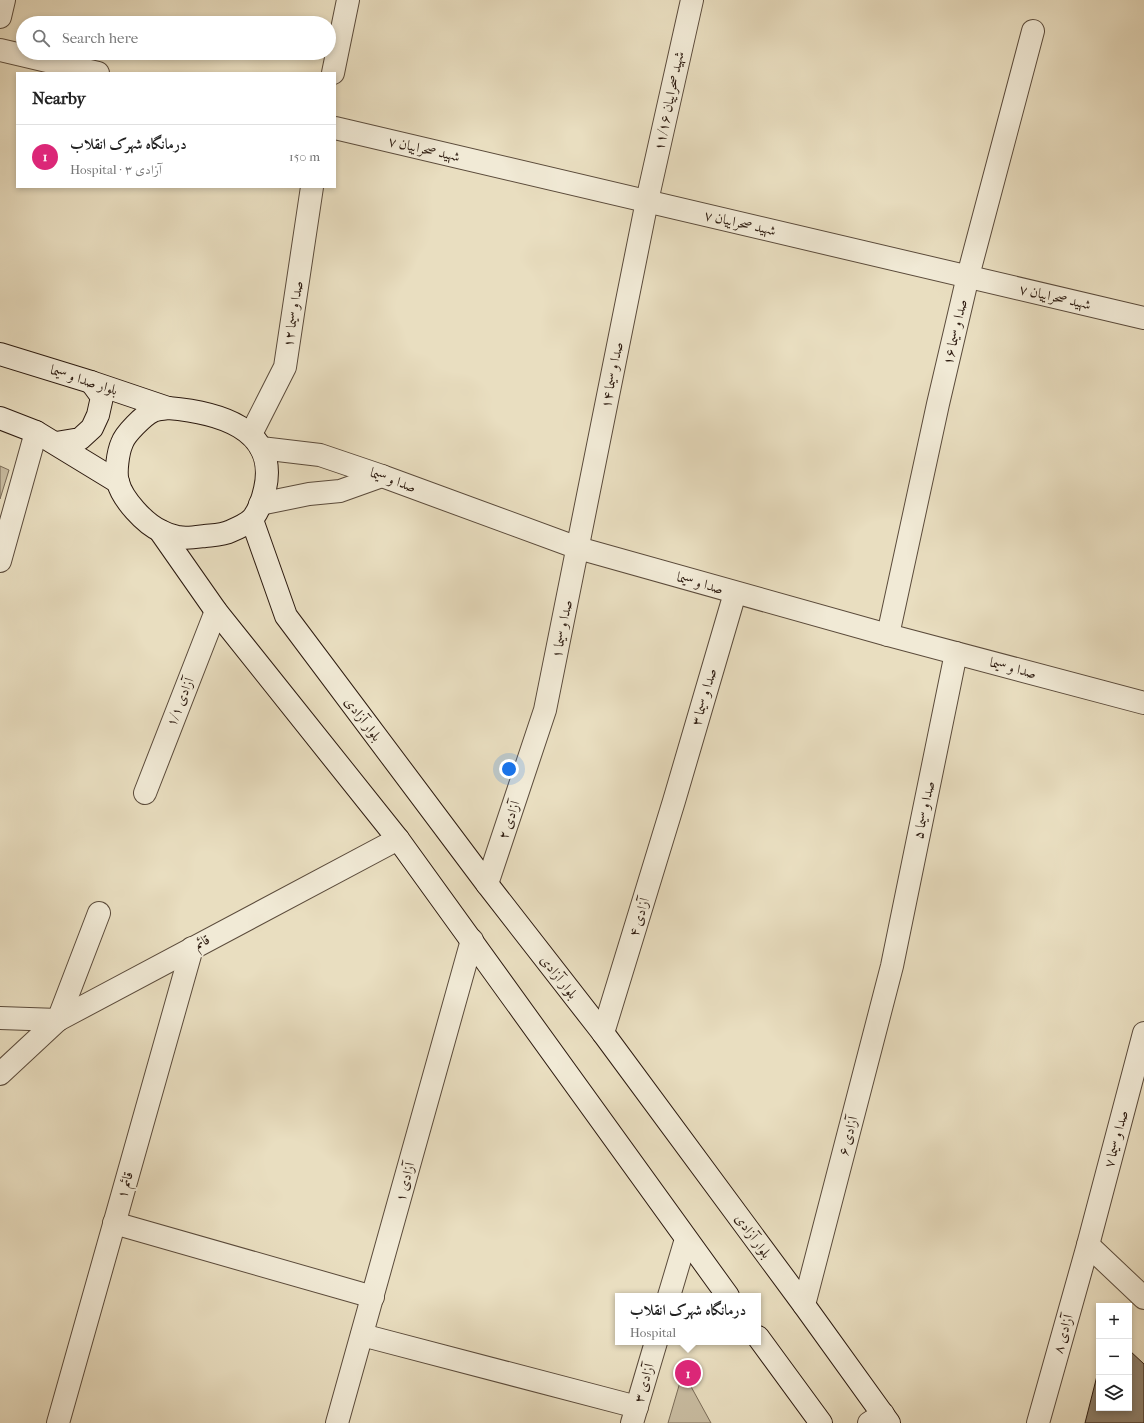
<!DOCTYPE html>
<meta charset="utf-8">
<style>
:root{--surface:#fff;--page:#f6f6f6;--text:#222;--muted:#767676;--line:#e0e0e0;--accent:#db2777}
body{margin:0;font-family:"IM FELL French Canon",Amiri,serif;background:var(--page);color:var(--text)}
.controls{position:absolute;right:12px;bottom:12px;display:grid;overflow:hidden;border-radius:0px;box-shadow:0 2px 6px #0003}
.controls button{width:36px;height:36px;display:grid;place-items:center;padding:0;border:0;border-bottom:1px solid var(--line);background:var(--surface);color:var(--text);font:20px sans-serif}
.you{position:absolute;left:509px;top:769px;width:14px;height:14px;margin:-10px;border:3px solid #fff;border-radius:50%;background:#1a73e8;box-shadow:0 0 0 6px #1a73e833}
.badge{display:grid;place-items:center;width:26px;height:26px;border-radius:50%;background:var(--accent);color:#fff;font-size:13px;font-weight:700}
.pin{position:absolute;translate:-50% -50%;border:2px solid #fff;box-shadow:0 1px 4px #0006}
.popup{position:absolute;left:615px;top:1293px;width:146px;height:52px;box-sizing:border-box;display:grid;place-content:center;border-radius:0px;background:var(--surface);filter:drop-shadow(0 1px 3px #0005);font-size:13px;white-space:nowrap;color:var(--muted)}
.popup b{font-size:15px;color:var(--text)}
.popup::after{content:'';position:absolute;left:50%;top:100%;margin-left:-8px;border:8px solid transparent;border-top-color:var(--surface)}
.list{margin:0;padding:0;list-style:none}
h2{display:flex;justify-content:space-between;align-items:center;height:52px;margin:0;padding:0 16px;font-size:17px}
h2 small{font-size:13px;font-weight:400;color:var(--muted)}
.list li{display:grid;grid-template-columns:26px 1fr auto;gap:12px;align-items:center;box-sizing:border-box;height:64px;padding:0 16px;border-top:1px solid var(--line)}
.list b{display:block;font-size:15px;white-space:nowrap}
.list p{margin:0;font-size:13px;white-space:nowrap;color:var(--muted)}
.list em{font-size:13px;font-style:normal;color:var(--muted)}
.icon{flex:none;width:22px;height:22px;fill:none;stroke:currentColor;stroke-width:2;stroke-linecap:round;stroke-linejoin:round}
.map{position:relative;flex:none;width:1144px;height:1423px;overflow:hidden}
.search{position:absolute;background:var(--surface);box-shadow:0 2px 6px #0003;left:16px;top:16px;width:320px;height:44px;display:flex;align-items:center;gap:10px;box-sizing:border-box;padding:0 14px;border-radius:22px;color:var(--muted);font-size:15px}
.panel{position:absolute;background:var(--surface);box-shadow:0 2px 6px #0003;left:16px;top:72px;width:320px;height:116px;border-radius:0px}
.map>svg:first-child{display:block}
</style>
<div class="map">
<svg width="1144" height="1423" viewBox="0 0 1144 1423">
<rect width="100%" height="100%" fill="#e9dec0"/>
<filter id="stains"><feTurbulence type="fractalNoise" baseFrequency=".005" numOctaves="4"/><feColorMatrix values="0 0 0 0 .2 0 0 0 0 .09 0 0 0 0 .02 0 0 0 .5 -.17"/></filter>
<radialGradient id="worn" r=".72"><stop offset=".6" stop-color="#630" stop-opacity="0"/><stop offset="1" stop-color="#630" stop-opacity=".3"/></radialGradient>
<!-- green -->
<g fill="#c9bda2" stroke="#7a6c58">
<path d="M0 466 9 470 0 499Z"/>
<path d="M683 1372 711 1423H668Z"/>
</g>
<!-- building -->
<path fill="#8e806b" stroke="#2c1a0f" d="M1129 1350 1144 1364V1423H1085L1099 1368V1408H1129Z"/>
<g fill="none" stroke-linecap="round" stroke-linejoin="round">
<defs>
<g id="minor">
<path d="M0 17 4 0"/>
<path d="M0 50 98 73"/>
<path d="M333 73 348 0"/>
<path d="M335 128 1144 318"/>
<path d="M251 434 285 367 312 187"/>
<path d="M0 561 36 432"/>
<path d="M888 635 938 404 968 276 1033 31"/>
<path d="M145 793 216 611"/>
<path d="M487 884 545 710 647 201 692 0"/>
<path d="M58 1020 99 913"/>
<path d="M603 1033 674 801 735 593"/>
<path d="M114 1223 373 1297"/>
<path d="M1088 1245 1144 1298"/>
<path d="M669 1296 686 1239"/>
<path d="M804 1305 892 966 956 653"/>
<path d="M362 1335 637 1407"/>
<path d="M58 1423 192 948"/>
<path d="M337 1423 472 940"/>
<path d="M632 1423 656 1342"/>
<path d="M1038 1423 1088 1245 1144 1033"/>
</g>
<g id="tertiary">
<path d="M261 448 320 455 382 476 578 548 888 635 1144 703"/>
<path d="M260 504 309 494 340 491 382 476"/>
<path d="M0 1018 58 1020 398 839"/>
<path d="M0 1074 58 1020"/>
<path d="M869 1423 883 1414"/>
</g>
<g id="secondary">
<path d="M0 354 91 382 168 408"/>
<path d="M168 408C215 412 279 427 265 489 263 498 259 511 252 519 247 524 238 528 231 531 223 535 214 535 205 536 197 537 186 539 178 537 172 536 166 534 161 531 145 524 122 499 118 482 115 473 118 452 122 443 125 434 144 415 153 411 157 409 163 409 168 408Z"/>
<path d="M0 418 36 432 118 482"/>
<path d="M56 443 80 439 92 428 98 415 102 397 91 382"/>
<path d="M252 520 286 616 487 884 603 1033 804 1305 889 1423"/>
<path d="M160 531 216 611 398 839 728 1296"/>
<path d="M758 1337 821 1423"/>
</g>
</defs>
<!-- minor casing -->
<use href="#minor" stroke="#5b4b3b" stroke-width="24"/>
<!-- tertiary casing -->
<use href="#tertiary" stroke="#5b4b3b" stroke-width="24"/>
<!-- secondary casing -->
<use href="#secondary" stroke="#2c1a0f" stroke-width="24"/>
<!-- minor -->
<use href="#minor" stroke="#f1ead6" stroke-width="22"/>
<!-- tertiary -->
<use href="#tertiary" stroke="#f1ead6" stroke-width="22"/>
<!-- secondary -->
<use href="#secondary" stroke="#f1ead6" stroke-width="22"/>
</g>
<g text-anchor="middle" dominant-baseline="central" stroke-width="3.5" stroke-linejoin="round" paint-order="stroke">
<!-- street labels -->
<g font-size="14" fill="#2c1a0f" stroke="#f1ead6">
<text transform="translate(669 101) rotate(-78)">شهید صحراییان ۱۱/۱۶</text>
<text transform="translate(424 149) rotate(13)">شهید صحراییان ۷</text>
<text transform="translate(740 223) rotate(13)">شهید صحراییان ۷</text>
<text transform="translate(1055 297) rotate(13)">شهید صحراییان ۷</text>
<text transform="translate(293 314) rotate(-81)">صدا و سیما ۱۲</text>
<text transform="translate(955 332) rotate(-77)">صدا و سیما ۱۶</text>
<text transform="translate(612 375) rotate(-79)">صدا و سیما ۱۴</text>
<text transform="translate(84 380) rotate(18)">بلوار صدا و سیما</text>
<text transform="translate(393 480) rotate(20)">صدا و سیما</text>
<text transform="translate(700 583) rotate(16)">صدا و سیما</text>
<text transform="translate(562 629) rotate(-79)">صدا و سیما ۱</text>
<text transform="translate(1013 668) rotate(15)">صدا و سیما</text>
<text transform="translate(704 697) rotate(-74)">صدا و سیما ۳</text>
<text transform="translate(180 702) rotate(-68)">آزادی ۱/۱</text>
<text transform="translate(363 719) rotate(53)">بلوار آزادی</text>
<text transform="translate(924 810) rotate(-78)">صدا و سیما ۵</text>
<text transform="translate(509 820) rotate(-71)">آزادی ۲</text>
<text transform="translate(639 917) rotate(-73)">آزادی ۴</text>
<text transform="translate(202 942) rotate(-28)">قائم</text>
<text transform="translate(559 977) rotate(52)">بلوار آزادی</text>
<text transform="translate(848 1136) rotate(-75)">آزادی ۶</text>
<text transform="translate(1116 1139) rotate(-75)">صدا و سیما ۷</text>
<text transform="translate(405 1182) rotate(-75)">آزادی ۱</text>
<text transform="translate(125 1185) rotate(-74)">قائم ۱</text>
<text transform="translate(753 1236) rotate(54)">بلوار آزادی</text>
<text transform="translate(1063 1334) rotate(-74)">آزادی ۸</text>
<text transform="translate(644 1383) rotate(-74)">آزادی ۳</text>
</g>
</g>
<rect width="100%" height="100%" filter="url(#stains)"/>
<rect width="100%" height="100%" fill="url(#worn)"/>
</svg>
<div class="controls">
<button>+</button>
<button>−</button>
<button><svg class="icon" aria-label="layers" viewBox="0 0 24 24"><path d="M12 4l9 5-9 5-9-5zM3 14l9 5 9-5"/></svg></button>
</div>
<div class="you"></div>
<div class="pin badge" style="left:688px;top:1373px">1</div>
<div class="popup"><b>درمانگاه شهرک انقلاب</b>Hospital</div>
<div class="search"><svg class="icon" aria-label="search" viewBox="0 0 24 24"><circle cx="10" cy="10" r="6"/><path d="M15 15l6 6"/></svg>Search here</div>
<section class="panel">
<h2>Nearby<small></small></h2>
<ul class="list">
<li><span class="badge">1</span><div><b>درمانگاه شهرک انقلاب</b><p>Hospital · آزادی ۳</p></div><em>150 m</em></li>
</ul>
</section>
</div>
